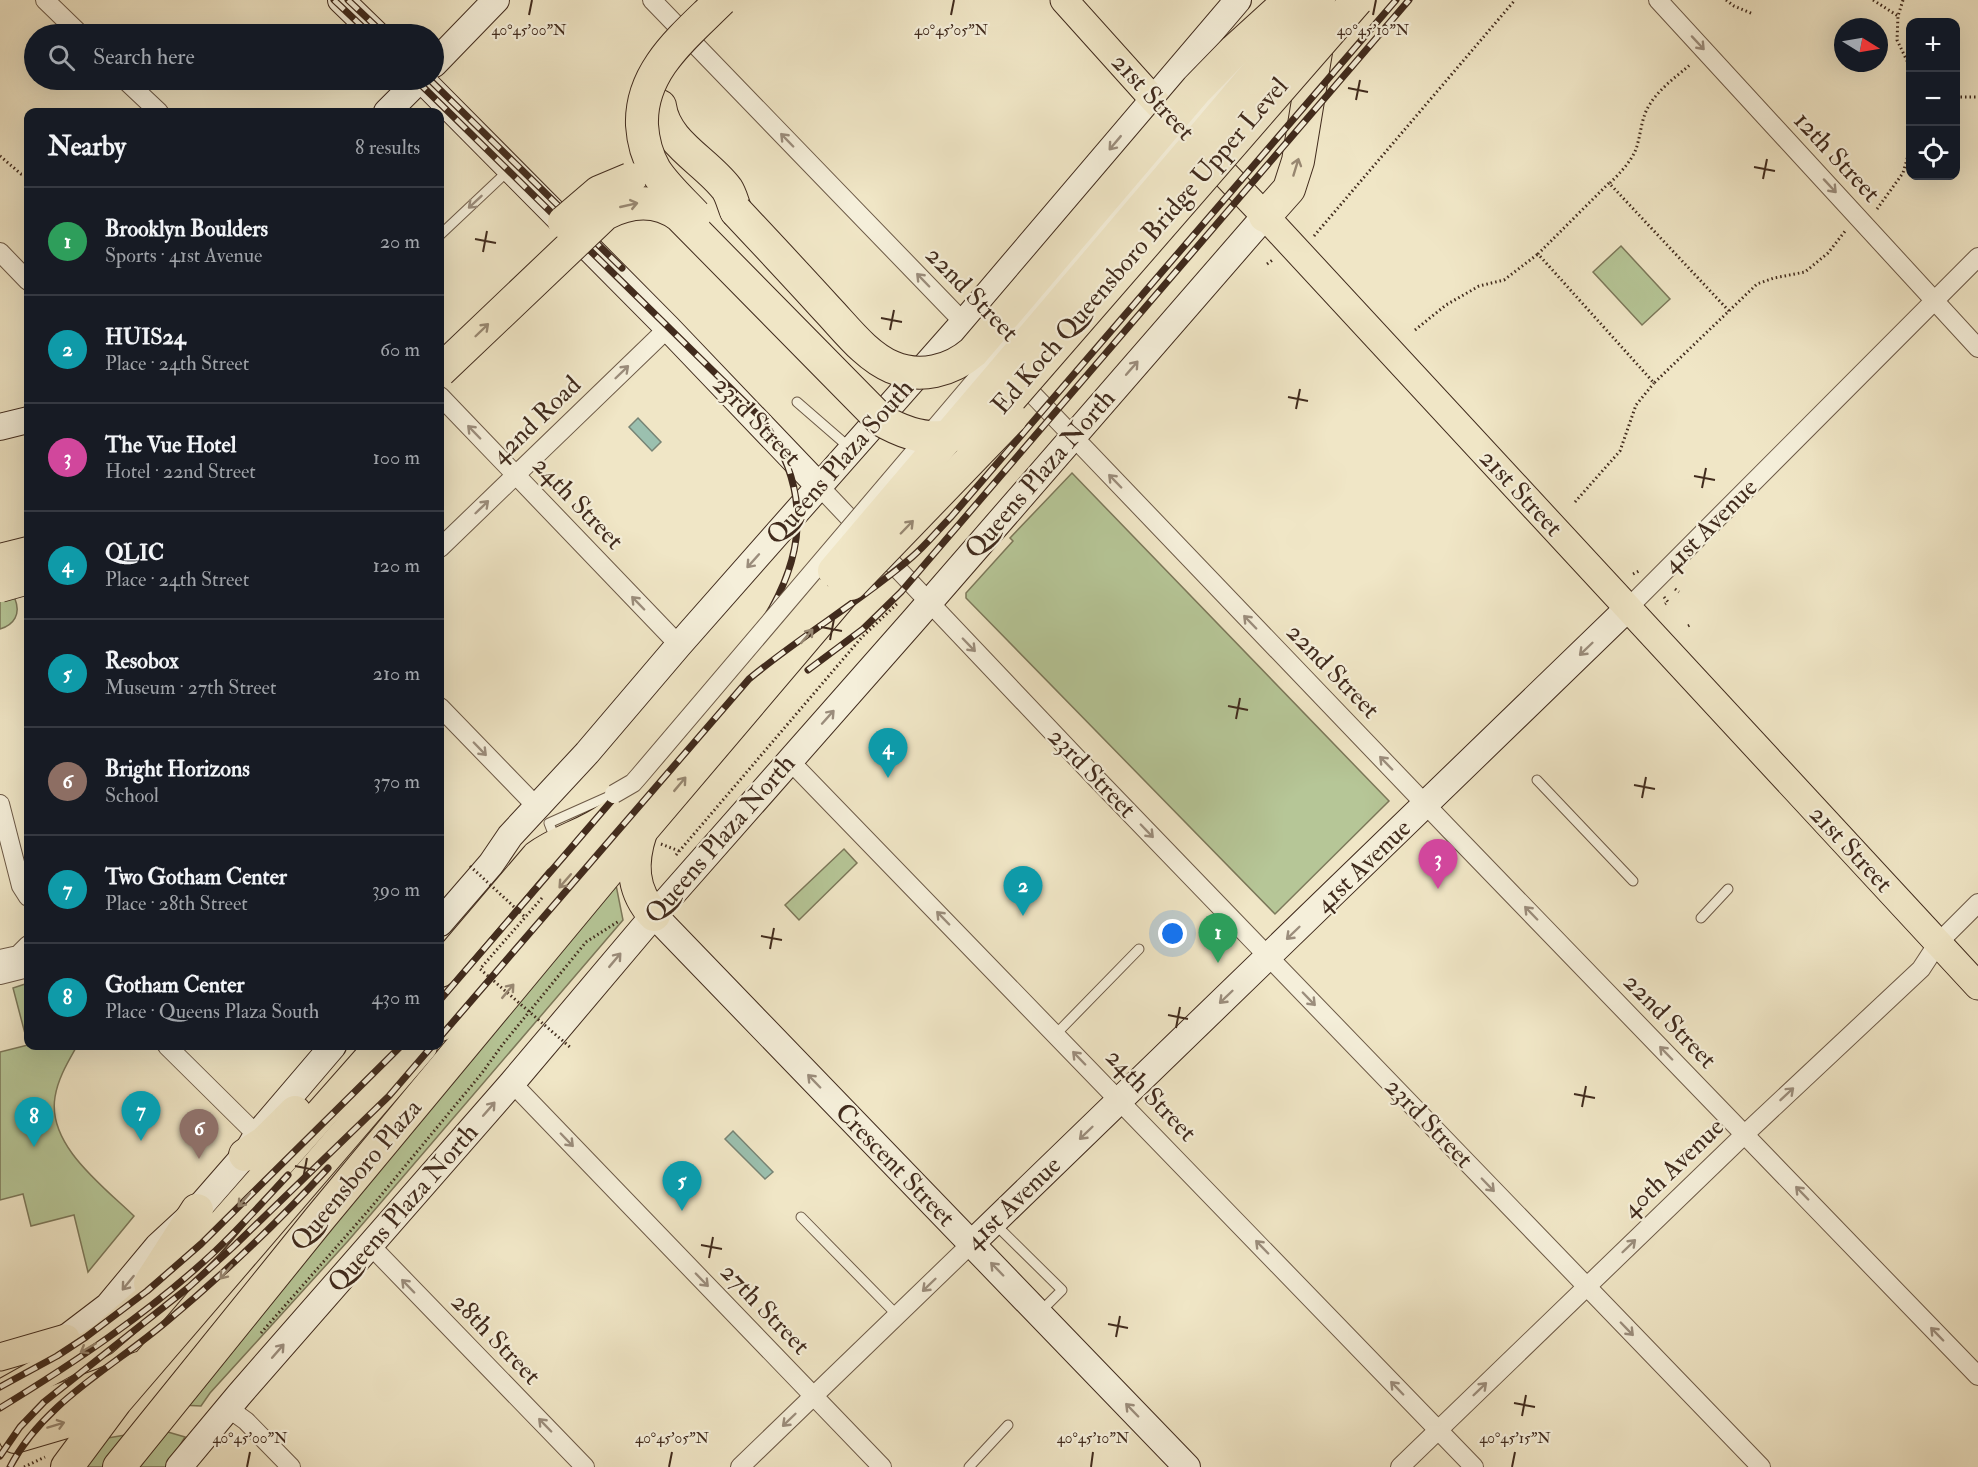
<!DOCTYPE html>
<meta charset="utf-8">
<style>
:root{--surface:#171b24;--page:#20242c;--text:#f1f3f6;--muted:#9ea1a6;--line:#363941;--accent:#c59692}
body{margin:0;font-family:"IM FELL Double Pica",serif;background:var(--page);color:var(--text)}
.controls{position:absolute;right:18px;top:18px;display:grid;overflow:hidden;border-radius:12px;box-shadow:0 6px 24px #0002}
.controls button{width:54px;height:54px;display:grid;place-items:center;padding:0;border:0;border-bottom:2px solid var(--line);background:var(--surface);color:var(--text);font:30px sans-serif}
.compass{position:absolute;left:1834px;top:18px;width:54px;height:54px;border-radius:50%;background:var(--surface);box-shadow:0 6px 24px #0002;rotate:101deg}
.you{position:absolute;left:1173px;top:934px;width:21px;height:21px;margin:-15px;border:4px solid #fff;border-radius:50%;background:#1a73e8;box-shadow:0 0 0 9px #1a73e833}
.badge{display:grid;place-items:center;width:39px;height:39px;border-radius:50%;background:var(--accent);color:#fff;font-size:20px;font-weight:700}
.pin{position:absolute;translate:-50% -50px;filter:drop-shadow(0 2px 3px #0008)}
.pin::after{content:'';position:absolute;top:32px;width:21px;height:18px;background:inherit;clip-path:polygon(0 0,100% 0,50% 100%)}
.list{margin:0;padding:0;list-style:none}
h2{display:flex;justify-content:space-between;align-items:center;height:78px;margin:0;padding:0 24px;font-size:26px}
h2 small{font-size:20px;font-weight:400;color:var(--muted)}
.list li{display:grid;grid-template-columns:39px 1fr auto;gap:18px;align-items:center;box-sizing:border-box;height:108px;padding:0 24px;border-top:2px solid var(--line)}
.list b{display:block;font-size:22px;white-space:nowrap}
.list p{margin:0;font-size:20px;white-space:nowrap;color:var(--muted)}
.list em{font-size:20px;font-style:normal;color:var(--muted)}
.icon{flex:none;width:33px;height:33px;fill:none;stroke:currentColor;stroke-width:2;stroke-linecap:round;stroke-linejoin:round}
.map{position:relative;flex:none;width:1978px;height:1467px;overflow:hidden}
.search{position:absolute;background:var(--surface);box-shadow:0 6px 24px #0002;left:24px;top:24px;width:420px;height:66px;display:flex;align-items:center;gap:15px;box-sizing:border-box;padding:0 21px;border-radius:33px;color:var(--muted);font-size:22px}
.panel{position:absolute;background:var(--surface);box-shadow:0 6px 24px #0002;left:24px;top:108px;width:420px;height:942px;border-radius:12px}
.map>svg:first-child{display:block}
</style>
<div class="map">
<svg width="1978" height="1467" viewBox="0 0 1978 1467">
<rect width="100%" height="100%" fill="#f0e6c6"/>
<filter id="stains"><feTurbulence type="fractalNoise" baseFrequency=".00333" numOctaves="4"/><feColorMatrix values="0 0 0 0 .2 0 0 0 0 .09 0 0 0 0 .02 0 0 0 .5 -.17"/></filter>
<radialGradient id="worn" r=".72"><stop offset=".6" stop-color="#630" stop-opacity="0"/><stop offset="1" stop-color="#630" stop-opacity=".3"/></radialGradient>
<!-- green -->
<g fill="#b6c697" stroke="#7c785a" stroke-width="1.5">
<path d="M1621 246 1670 299 1642 325 1593 272Z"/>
<path d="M1072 473 1389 801 1275 914 966 598V593L1013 541 1010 538Z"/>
<path d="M0 580C5 585 13 592 15 599 21 614 14 625 0 629Z"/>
<path d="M844 849 857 863 799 920 785 905Z"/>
<path d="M615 880 623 920 348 1241 210 1393 201 1406 181 1405Z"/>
<path d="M28 983V1046H77C68 1062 58 1078 55 1097 47 1145 103 1186 134 1216L88 1272 74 1215 31 1226 23 1194 0 1200V1052L28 1045 13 988Z"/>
<path d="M161 1430 185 1437 167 1467H130Z"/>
<path d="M131 1434 104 1467H76L96 1440Z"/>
</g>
<!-- water -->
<g fill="#9bc0af" stroke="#778475" stroke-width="1.5">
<path d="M638 418 661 442 652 451 629 427Z"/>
<path d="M733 1131 773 1172 765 1179 725 1139Z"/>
</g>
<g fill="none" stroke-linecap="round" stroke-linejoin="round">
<defs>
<g id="lane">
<path d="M440 235 509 170"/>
<path d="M797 402 850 448"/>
<path d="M1537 780 1633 881"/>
<path d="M556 841 549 823 614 794"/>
<path d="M1701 918 1728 889"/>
<path d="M1056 1034 1139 949"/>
<path d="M801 1217 897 1315"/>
<path d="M995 1224 1062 1290 1041 1311"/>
<path d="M969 1467 1008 1425"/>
</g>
<g id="street">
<path d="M45 0 80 34"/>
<path d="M652 0 972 331"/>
<path d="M1658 0 1978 348"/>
<path d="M125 80 159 112"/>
<path d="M0 252 28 281"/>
<path d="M1018 379 1450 830 1978 1376"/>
<path d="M440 396 679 645"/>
<path d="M819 486 1093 775 1761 1467"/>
<path d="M440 548 668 328"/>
<path d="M1628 608 1978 257"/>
<path d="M440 707 537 807"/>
<path d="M789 760 1474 1467"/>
<path d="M0 804 21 886 28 897"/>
<path d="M0 959 18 955 28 945"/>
<path d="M0 975 28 968"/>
<path d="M167 1046 257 1135"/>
<path d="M512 1083 882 1467"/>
<path d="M370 1245 585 1467"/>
<path d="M228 1408 246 1421 291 1467"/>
<path d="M740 1467 971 1244"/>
<path d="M1400 1467 1745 1134 1921 969 1938 943 1978 903"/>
</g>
<g id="secondary">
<path d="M341 0 376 34"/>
<path d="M434 64 496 0"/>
<path d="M422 80 668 328 819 486"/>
<path d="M387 112 419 80"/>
<path d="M0 427 28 420"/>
<path d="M654 915 1187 1467"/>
<path d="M440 923 491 864 510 836 587 753 679 645 964 322 1238 0"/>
<path d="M971 1244 1628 608"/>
<path d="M46 1347 66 1338 108 1306 158 1246 197 1210 245 1155 257 1135 333 1046"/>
<path d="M179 1467 239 1395 512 1083 654 915 914 620 1265 216"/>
</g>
<g id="primary">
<path d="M1064 0 1153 99 1265 216 1978 986"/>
<path d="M0 1357 66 1338"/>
</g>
<g id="highway">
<path d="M660 106C665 143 706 161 727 189 731 195 733 204 736 211"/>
<path d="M1265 216 1289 189 1298 161 1319 34"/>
<path d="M641 832C631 862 631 890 654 915"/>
<path d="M440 971 537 857C559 840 587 835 610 817"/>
<path d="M440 1025 814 594"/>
<path d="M245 1155 265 1142 295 1112"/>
<path d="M150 1283 197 1210"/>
<path d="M0 1397 102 1340 166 1285 208 1242 381 1046"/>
<path d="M0 1422 104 1384 139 1368"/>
<path d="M15 1437 83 1417 113 1403"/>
<path d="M67 1467 116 1401 421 1046"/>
<path d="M119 1467 320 1218 643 829 851 584"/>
</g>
</defs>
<!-- lane casing -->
<use href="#lane" stroke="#6d5a47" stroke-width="11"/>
<!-- street casing -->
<use href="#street" stroke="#6d5a47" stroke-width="20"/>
<!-- secondary casing -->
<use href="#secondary" stroke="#412b1d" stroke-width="28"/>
<!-- primary casing -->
<use href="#primary" stroke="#412b1d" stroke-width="29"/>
<!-- highway casing -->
<use href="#highway" stroke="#412b1d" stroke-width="34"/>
<!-- path -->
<g stroke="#412b1d" stroke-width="3" stroke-dasharray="1.5 3" stroke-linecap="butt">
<path d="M1726 0 1734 6 1753 14"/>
<path d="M1873 0 1898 16"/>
<path d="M1903 0 1898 16 1897 40 1910 67"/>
<path d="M1956 97H1978"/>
<path d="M0 156 21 174 28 175"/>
<path d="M1610 183C1619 174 1631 162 1636 149 1641 135 1641 117 1650 104 1660 88 1677 76 1691 64"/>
<path d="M1877 209 1903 173 1910 149"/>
<path d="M1314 236 1515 0"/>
<path d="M1267 264 1274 259"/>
<path d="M1729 311 1609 183 1538 254 1654 383 1757 284 1774 278 1805 272 1828 253 1846 230"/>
<path d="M1415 330 1446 305 1479 286 1504 280 1538 254"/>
<path d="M1575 502 1620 451 1636 405 1654 383"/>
<path d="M1633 574 1639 571"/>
<path d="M1675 589 1679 592"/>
<path d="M1664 597 1668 602 1665 604"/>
<path d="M1688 626 1690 625"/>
<path d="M661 844 679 851"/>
<path d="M676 855 862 637 899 602"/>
<path d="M261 1333 368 1211 482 1073 503 1044 586 942 619 921"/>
<path d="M24 1467 45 1457"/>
</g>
<!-- lane -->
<use href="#lane" stroke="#f5efda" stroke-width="9"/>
<!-- street -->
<use href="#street" stroke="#f5efda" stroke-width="18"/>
<!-- secondary -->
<use href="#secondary" stroke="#f5efda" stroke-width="26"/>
<!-- primary -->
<use href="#primary" stroke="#f0e6c6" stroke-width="27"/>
<!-- highway -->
<use href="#highway" stroke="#f0e6c6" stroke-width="32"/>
<defs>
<g id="rail">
<path d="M334 0 370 34"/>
<path d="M348 0 384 34"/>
<path d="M416 80 761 418C814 491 806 560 757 632L440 1000"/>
<path d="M430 80 622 268"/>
<path d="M808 670 863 629 901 592 1409 0"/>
<path d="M440 1037 749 679C802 635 861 601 912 557 926 545 938 530 951 517L1396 0"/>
<path d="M0 1387 57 1356 86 1337 147 1291 201 1244 401 1046"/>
<path d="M0 1408C74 1363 147 1314 211 1255 238 1230 263 1202 288 1175"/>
<path d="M0 1456 20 1427 44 1402 189 1287 233 1247 389 1096 432 1046"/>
<path d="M10 1467C43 1403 113 1367 166 1322 224 1274 277 1223 328 1168"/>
</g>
</defs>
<!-- rail casing -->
<use href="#rail" stroke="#412b1d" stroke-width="7"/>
<!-- rail -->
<use href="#rail" stroke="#f5efda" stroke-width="4.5" stroke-dasharray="14" stroke-linecap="butt"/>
<defs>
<path id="street-bridge" d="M614 794 633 783 640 775 1263 42"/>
<g id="highway-bridge">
<path d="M736 211C767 244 797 276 827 309 846 329 866 356 892 367 920 379 951 371 973 352L1197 89 1235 50 1290 0"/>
<path d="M695 215C681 200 666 187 655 170 647 156 643 141 642 125 640 70 685 36 721 0"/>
<path d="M564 222 599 192 630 179"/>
<path d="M440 371 605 214C630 201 656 198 680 216L881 420C931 449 969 441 1008 401L1357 0"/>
<path d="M0 560 28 553"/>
<path d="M834 571 1319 0"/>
<path d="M851 584 1011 418"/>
<path d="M0 586 28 578"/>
</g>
</defs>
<!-- street-bridge casing -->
<use href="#street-bridge" stroke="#6d5a47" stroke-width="20" stroke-linecap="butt"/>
<!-- highway-bridge casing -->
<use href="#highway-bridge" stroke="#412b1d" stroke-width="34" stroke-linecap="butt"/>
<!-- path-bridge -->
<g stroke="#412b1d" stroke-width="3" stroke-dasharray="1.5 3" stroke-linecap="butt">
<path d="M470 866 525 917"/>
<path d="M542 898 480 969 571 1048"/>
</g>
<!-- street-bridge -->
<use href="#street-bridge" stroke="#f5efda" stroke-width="18"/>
<!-- highway-bridge -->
<use href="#highway-bridge" stroke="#f0e6c6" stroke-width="32"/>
</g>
<!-- one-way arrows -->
<defs><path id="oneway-shaft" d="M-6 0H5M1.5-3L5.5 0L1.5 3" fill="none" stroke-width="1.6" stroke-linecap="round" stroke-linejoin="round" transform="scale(1.5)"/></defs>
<g stroke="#9b8d7c">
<use href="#oneway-shaft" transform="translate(1698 43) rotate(47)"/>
<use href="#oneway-shaft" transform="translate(787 140) rotate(-134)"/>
<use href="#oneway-shaft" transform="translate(1115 143) rotate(130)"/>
<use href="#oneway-shaft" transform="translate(1830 186) rotate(47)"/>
<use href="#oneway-shaft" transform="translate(475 202) rotate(137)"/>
<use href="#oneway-shaft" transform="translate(923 280) rotate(-134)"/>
<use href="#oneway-shaft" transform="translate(1132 368) rotate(-49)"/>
<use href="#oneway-shaft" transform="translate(622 372) rotate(-44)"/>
<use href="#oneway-shaft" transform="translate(474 432) rotate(-134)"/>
<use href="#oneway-shaft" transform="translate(1115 481) rotate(-134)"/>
<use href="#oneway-shaft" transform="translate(482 507) rotate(-44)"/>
<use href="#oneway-shaft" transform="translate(753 561) rotate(132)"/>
<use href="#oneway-shaft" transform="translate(638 603) rotate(-134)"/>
<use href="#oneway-shaft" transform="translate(1250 622) rotate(-134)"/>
<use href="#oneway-shaft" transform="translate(969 645) rotate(46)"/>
<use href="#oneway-shaft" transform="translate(1586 649) rotate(136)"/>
<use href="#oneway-shaft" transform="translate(828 717) rotate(-48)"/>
<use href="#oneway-shaft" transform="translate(480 749) rotate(46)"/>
<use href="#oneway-shaft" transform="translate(1386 763) rotate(-134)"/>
<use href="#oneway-shaft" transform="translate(1147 831) rotate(46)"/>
<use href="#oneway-shaft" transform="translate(1531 913) rotate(-134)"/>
<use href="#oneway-shaft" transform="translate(943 918) rotate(-134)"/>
<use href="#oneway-shaft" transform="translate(1293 933) rotate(136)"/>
<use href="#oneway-shaft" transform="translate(615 960) rotate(-50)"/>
<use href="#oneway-shaft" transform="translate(1226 997) rotate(136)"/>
<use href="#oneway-shaft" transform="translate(1309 999) rotate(46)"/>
<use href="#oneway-shaft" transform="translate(1666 1053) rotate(-134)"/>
<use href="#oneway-shaft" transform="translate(1079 1058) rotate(-134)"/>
<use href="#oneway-shaft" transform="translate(814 1081) rotate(-134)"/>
<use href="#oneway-shaft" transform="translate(1787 1094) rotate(-43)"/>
<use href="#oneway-shaft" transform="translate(489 1109) rotate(-49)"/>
<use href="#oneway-shaft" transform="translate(1086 1133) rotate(136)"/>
<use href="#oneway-shaft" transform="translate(567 1140) rotate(46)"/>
<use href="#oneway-shaft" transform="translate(1488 1185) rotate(46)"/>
<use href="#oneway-shaft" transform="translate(1802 1193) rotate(-134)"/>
<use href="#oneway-shaft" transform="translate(1629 1246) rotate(-44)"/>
<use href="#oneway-shaft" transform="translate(1262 1247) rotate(-134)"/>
<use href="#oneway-shaft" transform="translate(997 1269) rotate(-134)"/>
<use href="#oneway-shaft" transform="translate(702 1280) rotate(46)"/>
<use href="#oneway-shaft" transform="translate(128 1283) rotate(129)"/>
<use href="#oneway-shaft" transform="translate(929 1285) rotate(136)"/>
<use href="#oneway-shaft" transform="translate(408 1286) rotate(-134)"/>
<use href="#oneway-shaft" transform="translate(1627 1329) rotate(46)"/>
<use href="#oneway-shaft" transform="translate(1937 1334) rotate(-134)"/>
<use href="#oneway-shaft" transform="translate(278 1351) rotate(-49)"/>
<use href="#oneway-shaft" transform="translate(1397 1388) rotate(-134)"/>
<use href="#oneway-shaft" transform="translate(1480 1389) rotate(-44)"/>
<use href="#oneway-shaft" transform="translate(1132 1410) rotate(-134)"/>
<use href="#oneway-shaft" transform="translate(789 1420) rotate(136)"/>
<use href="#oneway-shaft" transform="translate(545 1425) rotate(-134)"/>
</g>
<g stroke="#988872">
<use href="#oneway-shaft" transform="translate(1296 167) rotate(-73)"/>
<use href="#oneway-shaft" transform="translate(629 205) rotate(-13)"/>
<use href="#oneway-shaft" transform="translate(482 330) rotate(-44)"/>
<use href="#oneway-shaft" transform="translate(907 527) rotate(-46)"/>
<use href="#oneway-shaft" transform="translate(807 636) rotate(-50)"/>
<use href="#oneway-shaft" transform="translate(680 784) rotate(-50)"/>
<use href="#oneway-shaft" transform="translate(565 881) rotate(131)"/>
<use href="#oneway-shaft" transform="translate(508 991) rotate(-50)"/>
<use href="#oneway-shaft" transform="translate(244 1200) rotate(131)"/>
<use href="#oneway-shaft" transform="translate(226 1272) rotate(130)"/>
<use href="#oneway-shaft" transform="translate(88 1348) rotate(150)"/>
<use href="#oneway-shaft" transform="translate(56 1425) rotate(-17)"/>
</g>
<!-- ticks -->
<path fill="none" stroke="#412b1d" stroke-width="2" d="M529 15 532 0M951 15 954 0M1373 15 1376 0M1348 88 1368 92M1356 100 1360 80M1754 167 1775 171M1763 179 1767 159M475 239 496 243M483 252 487 231M881 318 902 322M890 330 894 310M1288 397 1308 401M1296 409 1300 389M1694 476 1715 480M1702 488 1706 468M821 627 842 631M830 640 834 619M1228 706 1248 710M1236 719 1240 698M1634 785 1655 789M1642 798 1646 777M761 936 782 940M770 949 774 928M1168 1015 1188 1019M1176 1028 1180 1007M1574 1094 1595 1098M1582 1107 1586 1086M295 1166 315 1170M303 1179 307 1158M701 1245 722 1249M709 1258 713 1237M1108 1324 1128 1328M1116 1337 1120 1316M1514 1403 1535 1407M1522 1416 1526 1395M247 1467 250 1452M669 1467 672 1452M1091 1467 1093 1452M1512 1467 1515 1452"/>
<g text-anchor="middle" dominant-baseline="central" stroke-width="4.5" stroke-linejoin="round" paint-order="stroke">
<!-- street labels -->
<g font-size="26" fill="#412b1d" stroke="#f5efda">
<text transform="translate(1153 97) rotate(47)">21st Street</text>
<text transform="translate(1837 157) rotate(47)">12th Street</text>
<text transform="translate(1140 246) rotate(-49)">Ed Koch Queensboro Bridge Upper Level</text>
<text transform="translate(972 294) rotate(46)">22nd Street</text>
<text transform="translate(536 420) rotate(-44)">42nd Road</text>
<text transform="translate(757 421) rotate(46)">23rd Street</text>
<text transform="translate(840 462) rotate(-49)">Queens Plaza South</text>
<text transform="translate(1040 474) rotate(-49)">Queens Plaza North</text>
<text transform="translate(1521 493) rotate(47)">21st Street</text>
<text transform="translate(578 503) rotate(46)">24th Street</text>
<text transform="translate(1710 526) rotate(-45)">41st Avenue</text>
<text transform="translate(1333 671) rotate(46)">22nd Street</text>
<text transform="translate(1092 773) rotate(46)">23rd Street</text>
<text transform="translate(720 839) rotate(-49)">Queens Plaza North</text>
<text transform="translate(1851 849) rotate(47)">21st Street</text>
<text transform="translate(1363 866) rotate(-44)">41st Avenue</text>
<text transform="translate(1670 1021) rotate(46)">22nd Street</text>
<text transform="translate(1151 1095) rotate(46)">24th Street</text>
<text transform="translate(1429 1123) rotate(46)">23rd Street</text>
<text transform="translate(895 1165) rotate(46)">Crescent Street</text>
<text transform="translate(1673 1168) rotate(-44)">40th Avenue</text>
<text transform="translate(356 1175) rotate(-50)">Queensboro Plaza</text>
<text transform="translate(1013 1203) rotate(-44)">41st Avenue</text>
<text transform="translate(403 1208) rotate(-49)">Queens Plaza North</text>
<text transform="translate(765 1309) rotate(46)">27th Street</text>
<text transform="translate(496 1339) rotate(46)">28th Street</text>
</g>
</g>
<g font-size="15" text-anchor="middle" fill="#412b1d" stroke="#f5efda" stroke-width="4.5" stroke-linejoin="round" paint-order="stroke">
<text x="529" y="35">40°45'00"N</text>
<text x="951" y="35">40°45'05"N</text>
<text x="1373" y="35">40°45'10"N</text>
<text x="250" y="1443">40°45'00"N</text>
<text x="672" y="1443">40°45'05"N</text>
<text x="1093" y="1443">40°45'10"N</text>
<text x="1515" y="1443">40°45'15"N</text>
</g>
<rect width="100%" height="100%" filter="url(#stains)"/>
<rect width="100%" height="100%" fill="url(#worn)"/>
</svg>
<div class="controls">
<button>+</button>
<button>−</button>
<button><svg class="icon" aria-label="locate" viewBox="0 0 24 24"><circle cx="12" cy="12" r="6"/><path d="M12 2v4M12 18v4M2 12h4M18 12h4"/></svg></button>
</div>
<svg class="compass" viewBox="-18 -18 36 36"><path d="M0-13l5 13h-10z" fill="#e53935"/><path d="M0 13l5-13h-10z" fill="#9ea1a6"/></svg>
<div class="you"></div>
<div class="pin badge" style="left:1218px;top:963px;background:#2e9e5b">1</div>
<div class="pin badge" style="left:1023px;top:916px;background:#0f9aa8">2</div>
<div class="pin badge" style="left:1438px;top:889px;background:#d1479c">3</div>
<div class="pin badge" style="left:888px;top:778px;background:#0f9aa8">4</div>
<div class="pin badge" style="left:682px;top:1211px;background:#0f9aa8">5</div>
<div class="pin badge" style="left:199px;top:1159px;background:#8d6e63">6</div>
<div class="pin badge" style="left:141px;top:1141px;background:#0f9aa8">7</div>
<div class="pin badge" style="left:34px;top:1147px;background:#0f9aa8">8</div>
<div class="search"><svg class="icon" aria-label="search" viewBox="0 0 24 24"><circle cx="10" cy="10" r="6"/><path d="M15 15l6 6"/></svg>Search here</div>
<section class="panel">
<h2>Nearby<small>8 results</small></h2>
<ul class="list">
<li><span class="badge" style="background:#2e9e5b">1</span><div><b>Brooklyn Boulders</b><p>Sports · 41st Avenue</p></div><em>20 m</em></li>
<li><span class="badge" style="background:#0f9aa8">2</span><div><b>HUIS24</b><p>Place · 24th Street</p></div><em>60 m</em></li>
<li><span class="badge" style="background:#d1479c">3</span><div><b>The Vue Hotel</b><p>Hotel · 22nd Street</p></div><em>100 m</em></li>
<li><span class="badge" style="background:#0f9aa8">4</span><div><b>QLIC</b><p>Place · 24th Street</p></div><em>120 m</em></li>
<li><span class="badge" style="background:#0f9aa8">5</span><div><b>Resobox</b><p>Museum · 27th Street</p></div><em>210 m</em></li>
<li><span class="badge" style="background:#8d6e63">6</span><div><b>Bright Horizons</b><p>School</p></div><em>370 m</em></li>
<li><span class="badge" style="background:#0f9aa8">7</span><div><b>Two Gotham Center</b><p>Place · 28th Street</p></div><em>390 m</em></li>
<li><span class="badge" style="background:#0f9aa8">8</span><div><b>Gotham Center</b><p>Place · Queens Plaza South</p></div><em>430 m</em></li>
</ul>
</section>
</div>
